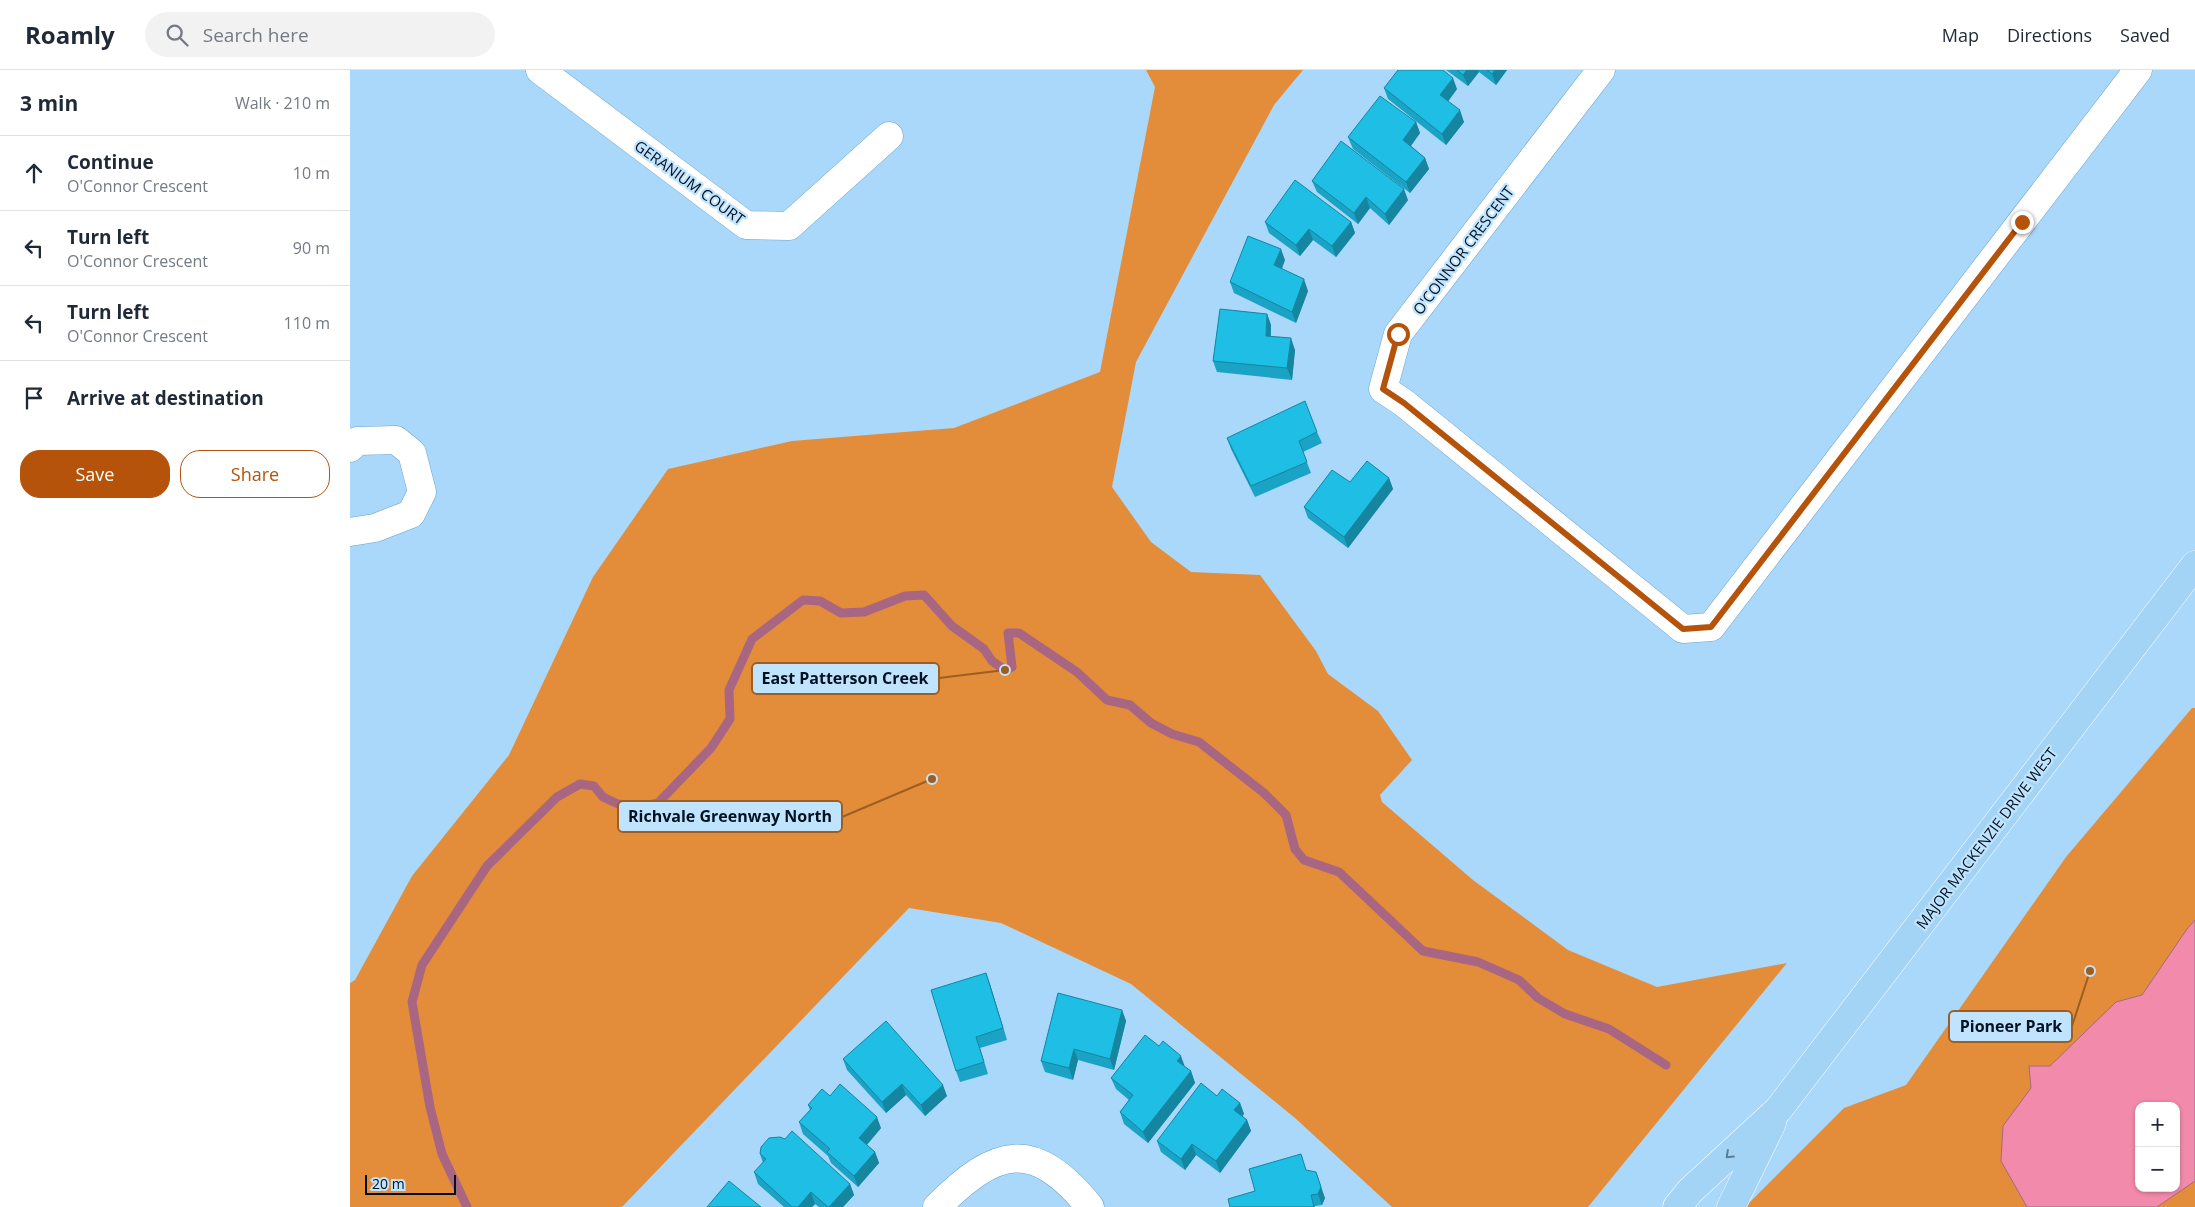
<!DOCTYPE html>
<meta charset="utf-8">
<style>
:root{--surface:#fff;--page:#f2f2f3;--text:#1f2937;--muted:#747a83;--line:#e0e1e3;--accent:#b45309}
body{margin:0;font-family:"Open Sans",sans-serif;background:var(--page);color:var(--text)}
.controls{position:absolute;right:15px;bottom:15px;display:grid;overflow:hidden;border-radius:10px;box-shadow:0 1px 4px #0004}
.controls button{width:45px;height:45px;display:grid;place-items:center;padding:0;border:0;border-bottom:1px solid var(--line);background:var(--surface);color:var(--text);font:25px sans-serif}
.scale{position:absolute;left:15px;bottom:12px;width:91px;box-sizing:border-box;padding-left:5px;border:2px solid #001221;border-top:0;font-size:14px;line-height:18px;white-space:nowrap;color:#001221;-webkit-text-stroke:4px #c0e3fe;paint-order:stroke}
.stop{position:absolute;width:15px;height:15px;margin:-11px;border:4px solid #b45309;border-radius:50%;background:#fff}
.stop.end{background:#b45309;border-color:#fff;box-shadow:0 1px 5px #0008}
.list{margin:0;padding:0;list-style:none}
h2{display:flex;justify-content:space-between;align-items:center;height:65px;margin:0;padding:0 20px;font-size:21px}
h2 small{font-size:16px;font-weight:400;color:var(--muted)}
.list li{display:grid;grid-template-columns:32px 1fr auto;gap:15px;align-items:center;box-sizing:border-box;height:75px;padding:0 20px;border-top:1px solid var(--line)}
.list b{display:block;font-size:19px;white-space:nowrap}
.list p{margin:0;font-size:16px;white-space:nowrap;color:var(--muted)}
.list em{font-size:16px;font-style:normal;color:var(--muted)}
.actions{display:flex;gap:10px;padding:15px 20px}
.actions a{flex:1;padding:11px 0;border:1px solid var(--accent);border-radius:20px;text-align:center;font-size:18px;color:var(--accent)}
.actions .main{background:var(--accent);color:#fff}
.icon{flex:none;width:28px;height:28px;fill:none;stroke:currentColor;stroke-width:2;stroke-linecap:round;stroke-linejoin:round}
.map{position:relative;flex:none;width:1845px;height:1137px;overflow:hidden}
header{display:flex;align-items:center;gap:30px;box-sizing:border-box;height:70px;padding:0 25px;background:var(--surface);border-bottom:1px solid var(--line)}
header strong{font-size:24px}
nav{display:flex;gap:28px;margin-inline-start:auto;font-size:18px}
.search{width:350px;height:45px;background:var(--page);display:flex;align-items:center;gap:12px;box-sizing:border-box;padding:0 18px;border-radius:28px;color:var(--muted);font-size:19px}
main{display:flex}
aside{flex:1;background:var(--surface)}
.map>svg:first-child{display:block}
</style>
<header>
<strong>Roamly</strong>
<div class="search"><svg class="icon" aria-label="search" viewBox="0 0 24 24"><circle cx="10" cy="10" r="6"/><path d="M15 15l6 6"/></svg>Search here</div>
<nav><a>Map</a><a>Directions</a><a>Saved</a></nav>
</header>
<main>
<aside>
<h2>3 min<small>Walk · 210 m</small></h2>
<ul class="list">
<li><svg class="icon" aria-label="ahead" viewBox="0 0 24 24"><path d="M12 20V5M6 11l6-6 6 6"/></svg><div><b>Continue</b><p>O'Connor Crescent</p></div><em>10 m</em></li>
<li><svg class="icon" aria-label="left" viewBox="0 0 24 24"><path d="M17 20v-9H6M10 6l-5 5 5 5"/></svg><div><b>Turn left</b><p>O'Connor Crescent</p></div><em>90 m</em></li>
<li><svg class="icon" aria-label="left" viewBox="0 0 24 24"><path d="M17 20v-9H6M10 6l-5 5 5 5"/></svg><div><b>Turn left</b><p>O'Connor Crescent</p></div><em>110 m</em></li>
<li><svg class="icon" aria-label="arrive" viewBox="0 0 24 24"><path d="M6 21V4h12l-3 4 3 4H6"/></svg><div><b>Arrive at destination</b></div></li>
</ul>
<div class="actions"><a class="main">Save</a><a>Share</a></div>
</aside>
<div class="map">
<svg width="1845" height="1137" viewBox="0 0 1845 1137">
<rect width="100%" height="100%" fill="#a9d8fb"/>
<!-- green -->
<g fill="#e38d3b" fill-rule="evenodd">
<path d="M796 0H953L924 35 786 292 762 417 801 472 841 502 910 505 966 581 978 604 1028 641 1062 690 1030 725 1032 732 1123 810 1218 880 1307 917 1437 893 1238 1137H1042L945 1048 781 914 651 853 559 838 272 1137H0V913L5 910 62 806 159 685 243 507 318 399 442 371 604 358 750 302 805 17Z"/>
<path d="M1842 638H1845V1137H1395L1494 1038 1556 1015 1716 787ZM1789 1036H1826V1118H1789Z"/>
</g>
<!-- water -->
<path fill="#f28aab" stroke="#a96682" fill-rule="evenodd" d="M1845 850V1111L1807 1137H1677L1651 1091 1653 1056 1681 1018 1679 996H1700L1766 932 1792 925 1837 859ZM1789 1036H1826V1118H1789Z"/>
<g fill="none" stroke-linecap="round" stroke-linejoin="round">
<!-- stream -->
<path stroke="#a96682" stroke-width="9" d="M117 1137 92 1084 80 1037 62 932 72 895 137 796 207 727 230 714 244 716 253 727 268 734 289 737 308 733 361 678 380 649 379 620 402 569 453 530 470 531 491 543 514 542 555 526 574 525 602 556 634 579 642 591 655 600 662 597 658 563H669L727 602 757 630 780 635 801 653 822 664 849 672 914 723 936 745 945 779 954 790 989 802 1073 881 1128 892 1169 910 1188 928 1215 944 1259 959 1316 995"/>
<defs>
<g id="minor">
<path d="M190 0 396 155 439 156 539 66"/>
<path d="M1251 0 1048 264 1033 319 1054 333 1333 559 1361 557 1788 0"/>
<path d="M0 378 7 371 46 370 62 383 72 422 61 444 25 458 0 462"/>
<path d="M587 1137C646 1078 683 1067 740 1137"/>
</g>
<g id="major">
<path d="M1327 1137 1340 1121 1428 1040 1845 495"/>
<path d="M1381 1137 1422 1053"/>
</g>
</defs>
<!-- minor casing -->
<use href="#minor" stroke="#69a3cc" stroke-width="29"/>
<!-- major casing -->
<use href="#major" stroke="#fff" stroke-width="29"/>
<!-- minor -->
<use href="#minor" stroke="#fff" stroke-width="28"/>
<!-- major -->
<use href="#major" stroke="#a4d4f5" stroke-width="28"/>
</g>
<!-- wall -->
<g fill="#1aa3c5">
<path d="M1096 0H1157L1146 15 1129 2 1118 16Z"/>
<path d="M1034 18 1107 19 1098 31 1114 52 1096 75 1038 29Z"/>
<path d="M1066 52 1070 63 1061 76 1075 88 1079 99 1060 123 1003 79 998 67Z"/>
<path d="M962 111 1058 130 1039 155 1020 138 1008 154 967 122Z"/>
<path d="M915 152H1001L1005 163 986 187 963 170 950 186 919 163Z"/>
<path d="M935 190 932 199 958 221 946 253 884 223 880 212Z"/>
<path d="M917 244 921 255V266L945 280 942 310 867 302 863 291Z"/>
<path d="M967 362 972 373 953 382 961 403 905 427 881 379 877 368Z"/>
<path d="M1039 408 1043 419 998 478 958 448 954 437Z"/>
<path d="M636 903 657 970 630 978 638 1004 610 1012 606 1001Z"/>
<path d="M772 940 776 951 764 1000 728 990 723 1010 695 1002 691 991Z"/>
<path d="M493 989 597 1026 575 1046 556 1025 536 1043 497 1000Z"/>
<path d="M835 997 841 1001 845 1013 798 1073 774 1054 770 1042 779 1030 766 1019 761 1008Z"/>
<path d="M480 1026 531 1058 517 1075 525 1082 529 1093 508 1117 481 1093 478 1086 453 1064 449 1052 460 1040 458 1035Z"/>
<path d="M867 1026 890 1033 894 1044 892 1046 897 1050 901 1061 870 1103 846 1085 835 1100 811 1082 807 1071Z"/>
<path d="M410 1084 500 1114 504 1125 493 1137H469L465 1134 462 1137H434L408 1114 404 1102 413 1093Z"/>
<path d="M957 1100 975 1128 972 1135 965 1136V1137H880L905 1121Z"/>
</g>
<!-- shaded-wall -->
<g fill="#1585a0">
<path d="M1117 0H1128L1129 2 1118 16 1113 5Z"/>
<path d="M1145 0H1157L1146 15 1142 4Z"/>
<path d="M1103 8 1107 19 1094 37 1090 25Z"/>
<path d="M1110 40 1114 52 1096 75 1092 64Z"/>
<path d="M1066 52 1070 63 1057 81 1053 70Z"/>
<path d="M1075 88 1079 99 1060 123 1056 112Z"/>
<path d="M1054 119 1058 130 1039 155 1035 144Z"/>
<path d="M1016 127 1020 138 1008 154 1004 143Z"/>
<path d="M1001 152 1005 163 986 187 982 176Z"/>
<path d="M959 159 963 170 950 186 946 175Z"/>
<path d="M931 179 935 190 928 206 924 195Z"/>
<path d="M954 209 958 221 946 253 942 242Z"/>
<path d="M917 244 921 255 920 277 916 266Z"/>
<path d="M941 268 945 280 942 310 937 298Z"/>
<path d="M1039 408 1043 419 998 478 994 467Z"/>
<path d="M636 903 640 914 657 970 653 958Z"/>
<path d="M772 940 776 951 764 1000 760 989Z"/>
<path d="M724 979 728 990 723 1010 719 998Z"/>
<path d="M831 986 835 997 827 991Z"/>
<path d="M841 1001 845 1013 798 1073 793 1062Z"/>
<path d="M552 1014 556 1025 536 1043 532 1032Z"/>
<path d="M593 1015 597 1026 575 1046 571 1035Z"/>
<path d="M890 1033 894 1044 888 1052 884 1040Z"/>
<path d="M527 1047 531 1058 513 1079 509 1068Z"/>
<path d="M897 1050 901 1061 870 1103 866 1091Z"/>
<path d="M842 1074 846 1085 835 1100 831 1089Z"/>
<path d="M525 1082 529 1093 508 1117 504 1106Z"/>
<path d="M966 1102 975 1128 972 1135 968 1124Z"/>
<path d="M500 1114 504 1125 493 1137H479Z"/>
<path d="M461 1122 465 1134 462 1137H448Z"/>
</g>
<!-- building -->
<g fill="#1ebee5" stroke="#1585a0">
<path d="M1048 0H1093L1103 8 1090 25 1110 40 1092 64 1034 18Z"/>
<path d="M1107 0H1117L1113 5Z"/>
<path d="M1137 0H1145L1142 4Z"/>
<path d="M1030 26 1066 52 1053 70 1075 88 1056 112 998 67Z"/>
<path d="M991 71 1054 119 1035 144 1016 127 1004 143 962 111Z"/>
<path d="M945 110 1001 152 982 176 959 159 946 175 915 152Z"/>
<path d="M898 166 931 179 924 195 954 209 942 242 880 212Z"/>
<path d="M870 239 917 244 916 266 941 268 937 298 863 291Z"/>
<path d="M955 331 967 362 949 371 957 392 901 416 877 368Z"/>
<path d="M1017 391 1039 408 994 467 954 437 982 400 1000 412Z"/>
<path d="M636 903 653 958 626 967 634 992 606 1001 581 920Z"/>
<path d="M708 923 772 940 760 989 724 979 719 998 691 991Z"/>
<path d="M536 951 593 1015 571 1035 552 1014 532 1032 493 989Z"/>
<path d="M795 965 809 976 813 971 831 986 827 991 841 1001 793 1062 770 1042 783 1025 761 1008Z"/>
<path d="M851 1013 867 1026 872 1019 890 1033 884 1040 897 1050 866 1091 842 1074 831 1089 807 1071Z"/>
<path d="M490 1014 527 1047 509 1068 525 1082 504 1106 477 1082 480 1079 449 1052 462 1038 458 1035 472 1019 480 1026Z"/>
<path d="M442 1061 500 1114 479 1137H478L461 1122 448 1137H442L404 1102 416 1089 410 1084 411 1077 419 1068 430 1067 435 1069Z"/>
<path d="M951 1084 956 1100 966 1102 971 1117 968 1124 961 1125 964 1137H880L878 1129 905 1121 899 1099Z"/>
<path d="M379 1111 411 1137H357Z"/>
</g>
<!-- one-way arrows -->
<defs><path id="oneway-chevron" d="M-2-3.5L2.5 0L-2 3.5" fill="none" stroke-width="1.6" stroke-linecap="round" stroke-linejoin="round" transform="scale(1.25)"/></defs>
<use stroke="#5a7d96" href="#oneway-chevron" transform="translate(1379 1085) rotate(137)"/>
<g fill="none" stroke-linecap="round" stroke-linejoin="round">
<!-- route -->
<path stroke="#b45309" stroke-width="6" d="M1048 264 1033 319 1054 333 1333 559 1361 557 1672 152"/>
</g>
<g text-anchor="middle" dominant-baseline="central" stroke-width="4.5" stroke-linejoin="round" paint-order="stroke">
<!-- street labels -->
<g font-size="15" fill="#001221" stroke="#c0e3fe">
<text transform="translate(340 112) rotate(36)">GERANIUM COURT</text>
<text transform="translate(1113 180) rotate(-53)">O'CONNOR CRESCENT</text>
<text transform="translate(1636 768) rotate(-53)">MAJOR MACKENZIE DRIVE WEST</text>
</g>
</g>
<!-- callouts -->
<path fill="none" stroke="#9c5e23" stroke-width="2" d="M655 600L589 608M582 709L492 747M1740 901L1722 956"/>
<g fill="#9c5e23" stroke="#c0e3fe" stroke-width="2">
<circle cx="655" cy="600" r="5"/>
<circle cx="582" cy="709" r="5"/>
<circle cx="1740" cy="901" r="5"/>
</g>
<g fill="#c0e3fe" stroke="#9c5e23" stroke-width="2">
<rect x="402" y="593" width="187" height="31" rx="5"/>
<rect x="268" y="731" width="224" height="31" rx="5"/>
<rect x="1599" y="941" width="123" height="31" rx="5"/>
</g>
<g font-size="16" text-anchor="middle" font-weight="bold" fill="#001221">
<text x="495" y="614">East Patterson Creek</text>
<text x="380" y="752">Richvale Greenway North</text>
<text x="1661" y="962">Pioneer Park</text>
</g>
</svg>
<div class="controls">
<button>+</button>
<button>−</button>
</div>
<div class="scale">20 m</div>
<div class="stop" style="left:1048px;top:264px"></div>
<div class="stop end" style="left:1672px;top:152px"></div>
</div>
</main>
